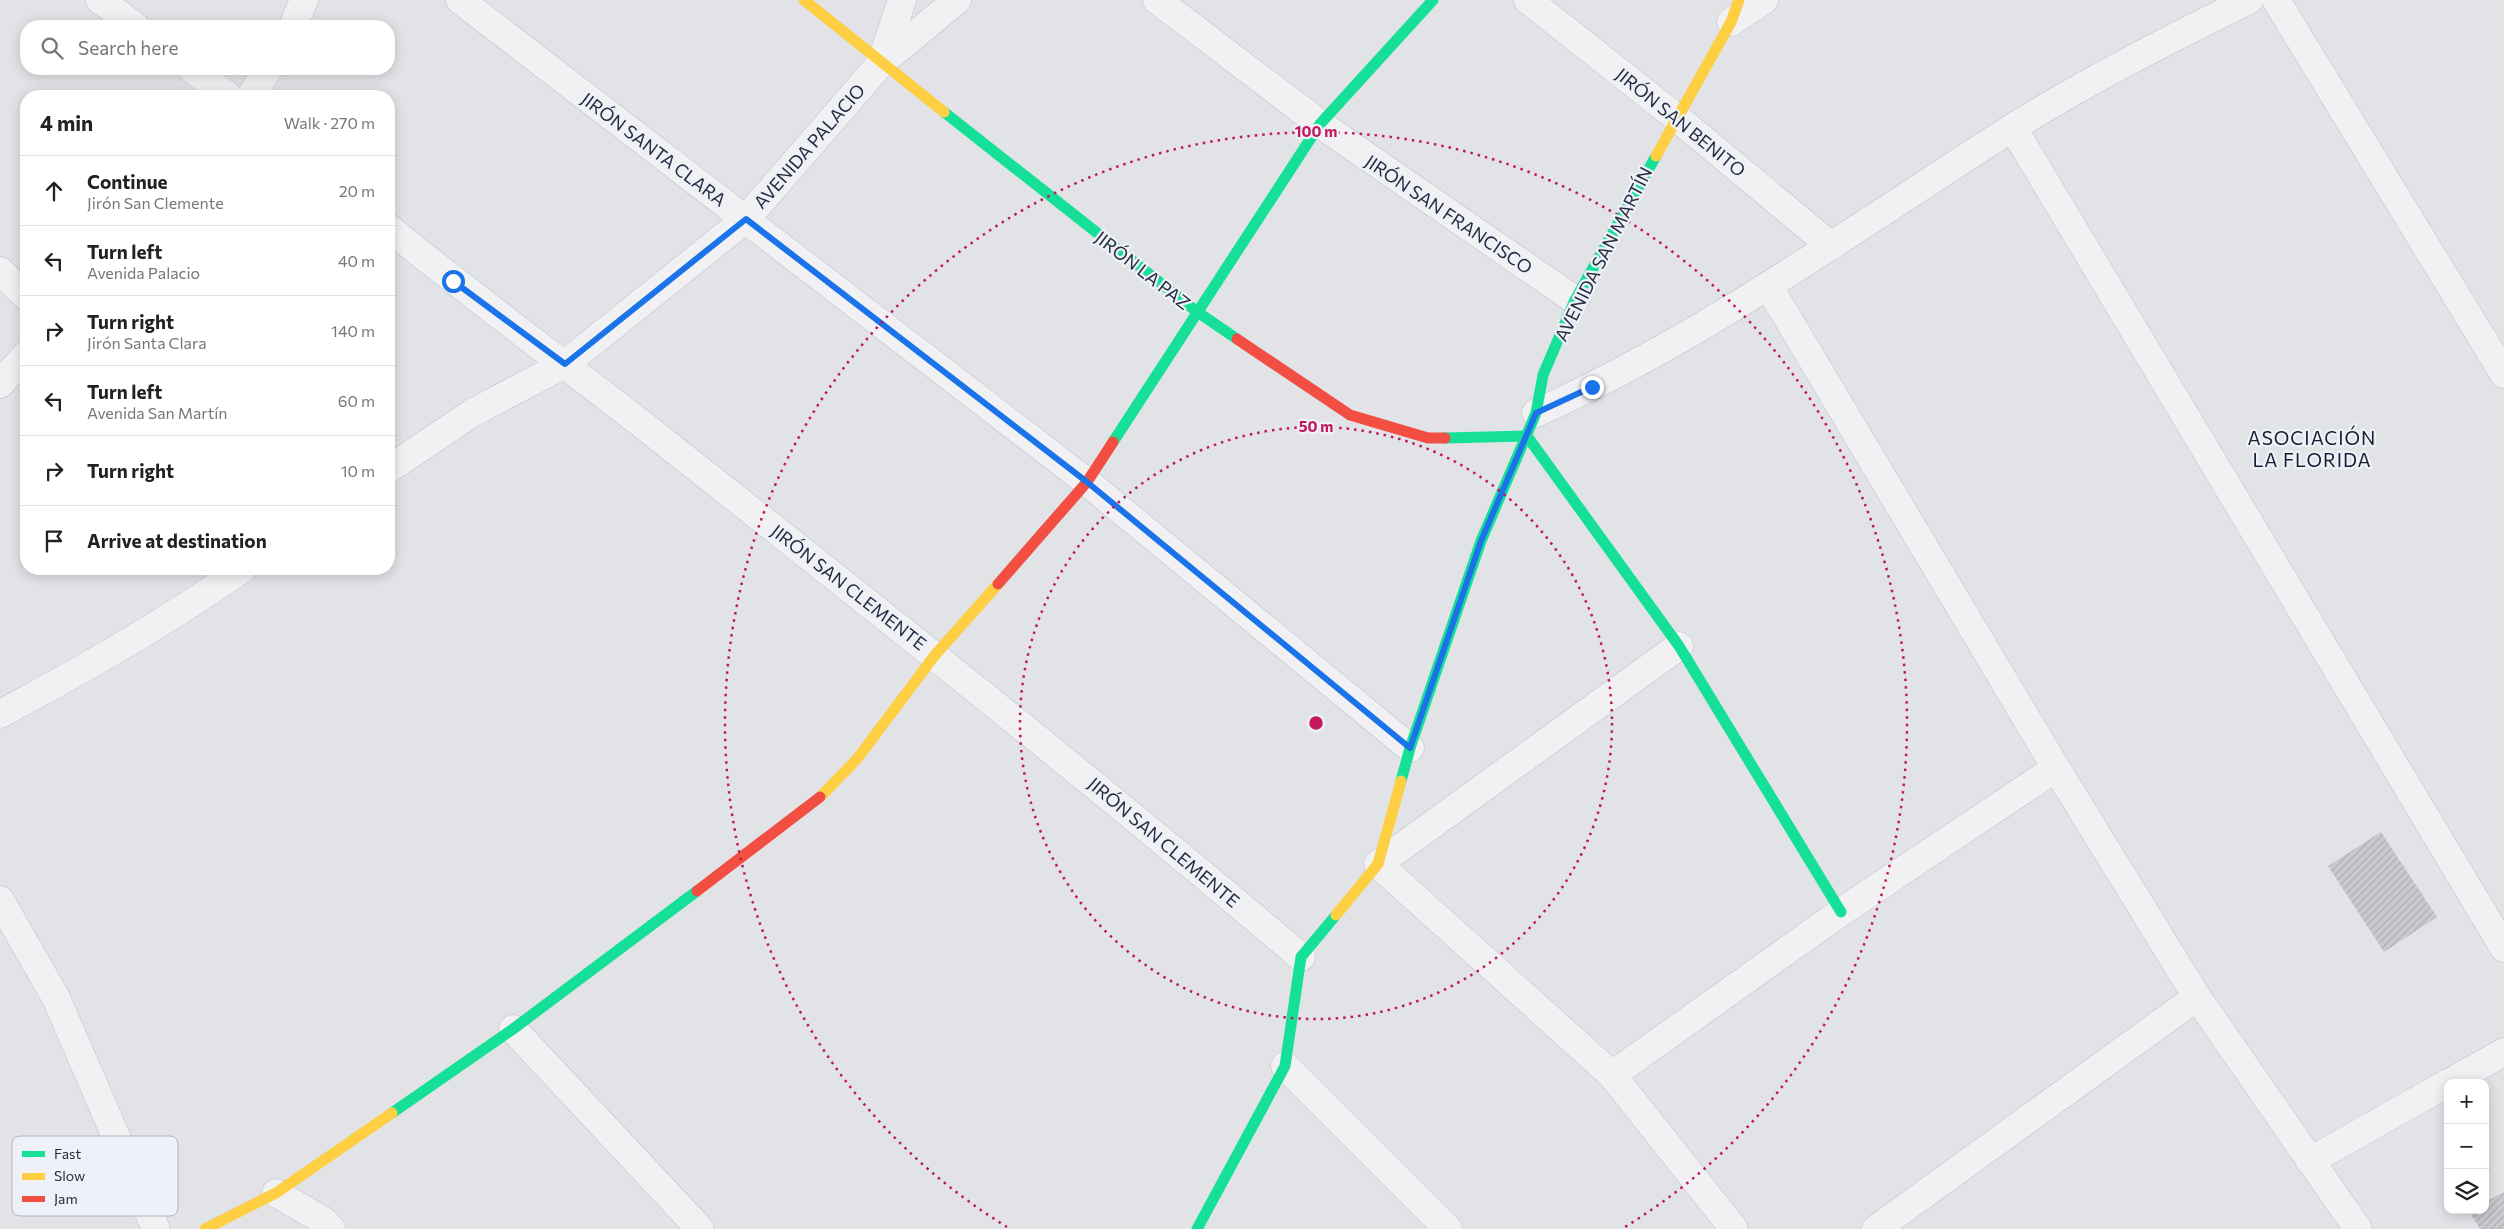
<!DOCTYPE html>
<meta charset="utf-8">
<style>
:root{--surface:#fff;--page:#f2f2f2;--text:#222;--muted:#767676;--line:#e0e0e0}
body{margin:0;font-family:Commissioner,sans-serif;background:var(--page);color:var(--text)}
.controls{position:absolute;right:15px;bottom:15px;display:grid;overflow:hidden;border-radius:10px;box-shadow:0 2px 12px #0003}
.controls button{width:45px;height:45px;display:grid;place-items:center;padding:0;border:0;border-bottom:1px solid var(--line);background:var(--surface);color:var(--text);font:25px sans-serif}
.stop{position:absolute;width:15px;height:15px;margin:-11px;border:4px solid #1a73e8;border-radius:50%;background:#fff}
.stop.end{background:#1a73e8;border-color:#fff;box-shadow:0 1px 5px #0008}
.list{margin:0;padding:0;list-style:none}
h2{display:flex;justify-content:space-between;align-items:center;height:65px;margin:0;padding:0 20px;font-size:21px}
h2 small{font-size:16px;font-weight:400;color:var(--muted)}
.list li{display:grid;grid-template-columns:32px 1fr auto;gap:15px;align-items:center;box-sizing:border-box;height:70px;padding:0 20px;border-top:1px solid var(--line)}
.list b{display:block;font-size:19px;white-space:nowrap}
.list p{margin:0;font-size:16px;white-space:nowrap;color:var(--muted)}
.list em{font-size:16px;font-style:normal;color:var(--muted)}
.icon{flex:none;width:28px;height:28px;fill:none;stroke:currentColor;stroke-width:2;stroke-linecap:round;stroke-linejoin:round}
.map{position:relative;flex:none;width:2504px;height:1229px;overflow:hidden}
.search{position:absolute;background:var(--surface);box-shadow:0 2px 12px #0003;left:20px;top:20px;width:375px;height:55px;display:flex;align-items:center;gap:12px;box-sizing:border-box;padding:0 18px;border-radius:20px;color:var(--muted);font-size:19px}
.panel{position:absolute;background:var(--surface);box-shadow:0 2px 12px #0003;left:20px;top:90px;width:375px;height:485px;border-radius:20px}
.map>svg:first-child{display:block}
</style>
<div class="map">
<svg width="2504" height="1229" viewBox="0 0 2504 1229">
<defs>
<pattern id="building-hatch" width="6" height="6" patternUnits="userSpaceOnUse" patternTransform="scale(1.25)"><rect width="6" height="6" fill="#c8cacf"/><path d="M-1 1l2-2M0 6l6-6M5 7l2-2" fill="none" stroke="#acaeb3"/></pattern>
</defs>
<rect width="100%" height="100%" fill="#e1e3e7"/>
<!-- building -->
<g fill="url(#building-hatch)">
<path d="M2381 832 2437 917 2384 952 2328 866Z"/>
<path d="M2504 1192V1229H2480L2469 1211 2485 1210V1202Z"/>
</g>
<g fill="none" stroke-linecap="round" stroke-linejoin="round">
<defs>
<g id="street">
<path d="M100 0 135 26"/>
<path d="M460 0 1087 482 1410 748"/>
<path d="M1157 0 1320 124 1575 300"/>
<path d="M1528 0 1676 117 1831 246"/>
<path d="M2276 0 2504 374"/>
<path d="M1731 22 1764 0"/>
<path d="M293 26 304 0"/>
<path d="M881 63 902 0"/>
<path d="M192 69 228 96"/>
<path d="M251 96 268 69"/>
<path d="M2013 128 2504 948"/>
<path d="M389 228C475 299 565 364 653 433 871 605 1089 777 1301 957"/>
<path d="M0 271 26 296"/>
<path d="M1769 287 2056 768 2197 997 2358 1229"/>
<path d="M0 384 26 355"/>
<path d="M1536 413C1705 337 1856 227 2012 128 2089 80 2168 40 2249 0"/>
<path d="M389 469 472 413 565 364 746 219 881 63 957 0"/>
<path d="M1679 646 1378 864 1612 1075 1734 1229"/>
<path d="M0 714C83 670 165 623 242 569"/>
<path d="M0 900 56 998 156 1229"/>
<path d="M513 1029 700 1229"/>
<path d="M1285 1066 1448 1229"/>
<path d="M1612 1075 1841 912 2056 768"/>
<path d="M2449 1083 2504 1052"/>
<path d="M2310 1161 2448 1083"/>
<path d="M276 1193 324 1221 331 1229"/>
<path d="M1876 1229 2197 997"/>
</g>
</defs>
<!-- street casing -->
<use href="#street" stroke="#bec0c5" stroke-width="29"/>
<!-- street -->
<use href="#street" stroke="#f1f1f3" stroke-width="28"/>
<!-- fast -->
<g stroke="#16e098" stroke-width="11">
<path d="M944 112 1196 311 1237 339"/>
<path d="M1445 438 1527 436 1679 646 1841 912"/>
<path d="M1113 442 1320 124 1433 0"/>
<path d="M1401 781 1410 748 1481 541 1536 413 1543 375 1575 300 1656 156"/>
<path d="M392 1113 513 1029 697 891"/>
<path d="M1197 1229 1285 1066 1301 957 1336 915"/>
</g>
<!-- slow -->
<g stroke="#ffcf43" stroke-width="11">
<path d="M804 0 944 112"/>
<path d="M1656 156 1731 22 1739 0"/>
<path d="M820 797 857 759 935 655 998 584"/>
<path d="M1336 915 1378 864 1401 781"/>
<path d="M205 1229 276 1193 392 1113"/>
</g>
<!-- jam -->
<g stroke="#f24e42" stroke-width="11">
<path d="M1237 339 1350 415 1428 438H1445"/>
<path d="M998 584 1087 482 1113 442"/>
<path d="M697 891 820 797"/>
</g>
</g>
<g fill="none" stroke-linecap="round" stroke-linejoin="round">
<!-- route -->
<path stroke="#1a73e8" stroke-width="6" d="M453 281 565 364 746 219 1087 482 1410 748 1481 541 1536 413 1592 387"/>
</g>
<!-- distance rings -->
<g fill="none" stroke="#c2185b" stroke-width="2.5" stroke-dasharray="2.5 5">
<circle cx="1316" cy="723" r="296"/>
<path d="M1007 1227A591 591 0 1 1 1625 1227"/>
</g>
<g text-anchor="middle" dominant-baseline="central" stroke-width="4.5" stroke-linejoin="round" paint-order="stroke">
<!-- street labels -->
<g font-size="18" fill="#272d41" stroke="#eef1f7">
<text transform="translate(1681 122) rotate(39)">JIRÓN SAN BENITO</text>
<text transform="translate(809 146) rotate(-49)">AVENIDA PALACIO</text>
<text transform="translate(654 149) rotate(37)">JIRÓN SANTA CLARA</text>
<text transform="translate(1449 214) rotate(34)">JIRÓN SAN FRANCISCO</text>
<text transform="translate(1603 254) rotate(-63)">AVENIDA SAN MARTÍN</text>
<text transform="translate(1143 270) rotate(38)">JIRÓN LA PAZ</text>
<text transform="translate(849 587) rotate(38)">JIRÓN SAN CLEMENTE</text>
<text transform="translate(1164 842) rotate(40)">JIRÓN SAN CLEMENTE</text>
</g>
<!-- neighbourhood labels -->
<g font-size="19" letter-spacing="1" fill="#191f32" stroke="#eef1f7">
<text x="2312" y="437">ASOCIACIÓN<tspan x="2312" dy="22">LA FLORIDA</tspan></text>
</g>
</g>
<!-- legend -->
<rect x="12" y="1136" width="166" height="80" rx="8" fill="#eef1f7" stroke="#b2b6c0" stroke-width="1"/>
<rect x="22" y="1151" width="23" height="6" fill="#16e098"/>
<rect x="22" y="1173" width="23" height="7" fill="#ffcf43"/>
<rect x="22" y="1196" width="23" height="6" fill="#f24e42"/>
<g font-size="14" fill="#272d41">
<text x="54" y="1159">Fast</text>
<text x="54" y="1181">Slow</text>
<text x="54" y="1204">Jam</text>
</g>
<circle cx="1316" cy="723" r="8" fill="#c2185b" stroke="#eef1f7" stroke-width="2.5"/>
<g font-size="15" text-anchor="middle" font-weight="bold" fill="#c2185b" stroke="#eef1f7" stroke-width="4.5" stroke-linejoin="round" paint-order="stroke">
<text x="1316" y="137">100 m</text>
<text x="1316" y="432">50 m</text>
</g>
</svg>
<div class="controls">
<button>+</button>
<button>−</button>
<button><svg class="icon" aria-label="layers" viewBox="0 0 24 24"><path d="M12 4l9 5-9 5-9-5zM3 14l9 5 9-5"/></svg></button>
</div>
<div class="stop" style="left:453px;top:281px"></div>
<div class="stop end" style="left:1592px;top:387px"></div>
<div class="search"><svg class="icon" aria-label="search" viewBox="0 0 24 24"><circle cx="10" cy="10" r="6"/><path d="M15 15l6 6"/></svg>Search here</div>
<section class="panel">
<h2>4 min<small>Walk · 270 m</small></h2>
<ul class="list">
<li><svg class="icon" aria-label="ahead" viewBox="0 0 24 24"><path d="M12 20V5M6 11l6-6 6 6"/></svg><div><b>Continue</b><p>Jirón San Clemente</p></div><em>20 m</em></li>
<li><svg class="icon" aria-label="left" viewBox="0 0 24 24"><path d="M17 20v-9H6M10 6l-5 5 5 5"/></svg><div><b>Turn left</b><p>Avenida Palacio</p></div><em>40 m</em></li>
<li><svg class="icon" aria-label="right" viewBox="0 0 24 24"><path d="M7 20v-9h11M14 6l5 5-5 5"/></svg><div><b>Turn right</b><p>Jirón Santa Clara</p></div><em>140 m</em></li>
<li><svg class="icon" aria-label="left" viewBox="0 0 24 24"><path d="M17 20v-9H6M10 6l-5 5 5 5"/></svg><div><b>Turn left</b><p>Avenida San Martín</p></div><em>60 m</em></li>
<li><svg class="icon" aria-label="right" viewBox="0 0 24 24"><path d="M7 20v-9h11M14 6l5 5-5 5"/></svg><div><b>Turn right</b></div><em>10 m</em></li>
<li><svg class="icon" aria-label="arrive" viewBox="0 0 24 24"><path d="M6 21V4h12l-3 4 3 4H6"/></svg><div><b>Arrive at destination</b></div></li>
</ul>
</section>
</div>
